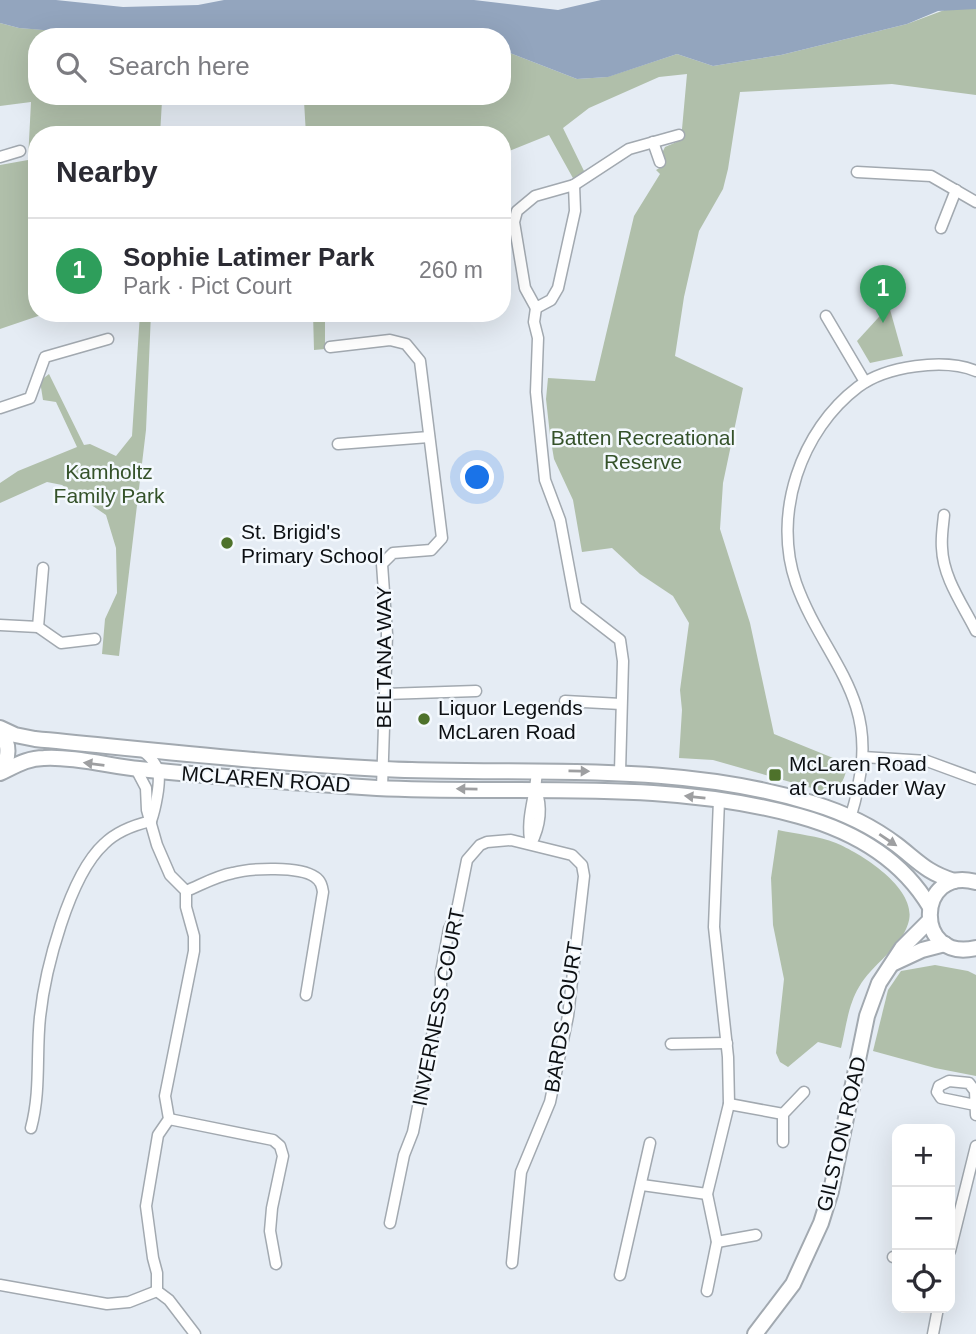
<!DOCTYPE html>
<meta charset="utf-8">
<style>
:root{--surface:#fff;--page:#f7f7f7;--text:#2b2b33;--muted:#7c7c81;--line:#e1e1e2;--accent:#db2777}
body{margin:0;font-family:Arial,sans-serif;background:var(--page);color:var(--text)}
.controls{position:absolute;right:21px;bottom:21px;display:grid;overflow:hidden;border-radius:14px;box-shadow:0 7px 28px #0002}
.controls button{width:63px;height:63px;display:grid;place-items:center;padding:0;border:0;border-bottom:2px solid var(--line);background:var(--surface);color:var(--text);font:35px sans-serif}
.you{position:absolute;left:478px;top:478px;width:24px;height:24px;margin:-18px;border:5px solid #fff;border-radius:50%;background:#1a73e8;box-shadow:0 0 0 10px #1a73e833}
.badge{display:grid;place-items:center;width:46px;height:46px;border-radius:50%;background:var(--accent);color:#fff;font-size:23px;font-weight:700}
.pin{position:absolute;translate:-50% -58px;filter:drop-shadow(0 2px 4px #0008)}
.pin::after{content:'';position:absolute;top:37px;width:24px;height:21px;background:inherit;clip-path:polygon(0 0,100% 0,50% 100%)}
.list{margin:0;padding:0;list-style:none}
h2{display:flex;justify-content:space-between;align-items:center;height:91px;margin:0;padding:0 28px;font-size:30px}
h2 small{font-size:23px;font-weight:400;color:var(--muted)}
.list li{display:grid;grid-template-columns:46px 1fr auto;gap:21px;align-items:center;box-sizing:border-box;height:105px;padding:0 28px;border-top:2px solid var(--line)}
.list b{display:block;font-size:26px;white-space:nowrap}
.list p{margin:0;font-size:23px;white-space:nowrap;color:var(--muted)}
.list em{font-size:23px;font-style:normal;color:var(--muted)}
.icon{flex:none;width:38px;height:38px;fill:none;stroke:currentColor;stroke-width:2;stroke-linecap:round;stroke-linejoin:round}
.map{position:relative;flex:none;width:976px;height:1334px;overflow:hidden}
.search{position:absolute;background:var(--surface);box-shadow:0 7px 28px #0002;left:28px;top:28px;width:483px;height:77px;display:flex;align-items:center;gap:18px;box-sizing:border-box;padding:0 24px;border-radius:28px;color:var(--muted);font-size:26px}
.panel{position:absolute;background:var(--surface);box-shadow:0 7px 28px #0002;left:28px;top:126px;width:483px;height:196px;border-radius:28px}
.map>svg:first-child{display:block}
</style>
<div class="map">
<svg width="976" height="1334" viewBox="0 0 976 1334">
<rect width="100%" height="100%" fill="#e5ecf4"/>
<!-- green -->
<g fill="#b0bfaa">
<path d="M947 9H976V95L892 84 740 92 728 169 723 189 699 231 684 297 675 356 743 388 723 483 720 529 750 623 774 734 848 764C843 783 842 789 822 791L713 760 679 758 682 710 680 690 689 623 673 596 640 574 612 548 582 552 573 500 554 459 550 435 546 399 548 378 595 381 634 216 660 174 656 170 666 164 662 153 665 147 681 140 687 74 659 77 589 108 563 128 585 173 574 180 549 135 502 154V135H306L304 101H162L160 135H37V313H47L0 329V165L28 160 31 102 0 106V23L19 28 141 37H37V96H502V50L577 79 607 77 677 54 713 66 781 55 907 24Z"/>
<path d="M299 32 329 34 361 32 375 37H260Z"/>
<path d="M889 306 903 356 870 363 857 341Z"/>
<path d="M140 313H151L146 430 119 656 102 654 105 619 117 593 116 548 106 515 62 485 47 482 0 503V483L18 471 77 447 56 402 43 400 40 381 49 374 84 445 90 444 116 456 132 436Z"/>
<path d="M313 313H325V349L314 350Z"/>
<path d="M778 830C797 834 818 836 836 843 862 854 920 890 908 924 900 949 872 964 859 987 848 1005 846 1028 841 1048L818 1042 788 1067 780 1062 776 1053 784 979 773 925 771 878Z"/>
<path d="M935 965 968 971 976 975V1076L935 1068 873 1051 888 990 901 971Z"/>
</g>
<!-- water -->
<path fill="#93a5be" d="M0 0H56L123 7 198 5 224 0H474L558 10 601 0H976V9L938 11 907 24 781 55 713 66 677 54 608 77 577 79 502 50V37H375L361 32 329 34 299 32 260 37 227 33 205 37 115 36 19 28 0 23Z"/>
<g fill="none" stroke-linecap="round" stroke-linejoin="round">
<defs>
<g id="street">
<path d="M653 142 660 162"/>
<path d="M0 157 20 151"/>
<path d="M857 172 931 176 976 202"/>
<path d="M574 185 575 211 558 288 551 300 536 308 525 288 514 222 517 211 535 196Z"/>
<path d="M574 185 629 149 679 135"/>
<path d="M941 228 956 190"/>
<path d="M536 308 534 322 538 338 536 392 545 480 560 520 576 606 620 640 623 661 620 772"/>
<path d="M826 316 865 382"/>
<path d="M330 347 390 340 406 344 420 361 442 538 431 550 393 553 382 564 387 634 382 788"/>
<path d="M0 408 30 398 45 357 108 339"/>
<path d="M338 444 429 437"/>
<path d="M944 515C943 526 941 537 942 548 943 578 963 605 976 631"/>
<path d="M0 625 38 627 43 568"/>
<path d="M38 627 61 643 95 639"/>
<path d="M385 694 476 691"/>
<path d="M565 701 621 704"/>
<path d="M140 749C147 754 156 762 158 771 161 782 155 810 151 821"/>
<path d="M863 757 927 761 976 779"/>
<path d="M136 769 146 788 147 810 157 845 170 875 186 891V907L194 936V951L165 1096 169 1119 158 1135 146 1206 153 1258 157 1273V1291L169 1300 195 1334"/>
<path d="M850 817C855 805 857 793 859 781 877 695 822 656 796 583 772 514 801 430 858 387 886 366 944 358 976 371"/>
<path d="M531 844C525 819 536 796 537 770"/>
<path d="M531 844C540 826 543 809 536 790"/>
<path d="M186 891C201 885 216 876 233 873 251 868 300 866 315 877 321 881 322 886 323 892L306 995"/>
<path d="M671 1044 727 1043"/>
<path d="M729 1104 783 1114"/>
<path d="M975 1105 941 1098 937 1092 939 1086 949 1081 969 1083 975 1091 976 1115"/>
<path d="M169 1119 273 1140 280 1146 283 1156 272 1208 270 1231 276 1264"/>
<path d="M31 1128C41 1091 36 1054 40 1017 45 970 69 876 104 844 117 831 134 825 151 821"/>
<path d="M783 1142V1114L804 1092"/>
<path d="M642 1185 707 1194"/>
<path d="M390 1223 404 1155 413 1132 441 990V972L449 929 456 915 467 860 480 845 487 842 511 840 572 855 582 865 584 876 568 1016 550 1102 521 1172 512 1263"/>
<path d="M717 1242 756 1235"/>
<path d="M950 1251 976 1146"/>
<path d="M893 1257 897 1258"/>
<path d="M620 1275 650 1143"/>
<path d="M0 1285 107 1304 129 1302 157 1291"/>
<path d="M707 1291 717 1242 707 1194 729 1104 728 1057 714 927 719 800"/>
<path d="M933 1334 938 1308"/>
</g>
<g id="secondary">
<path d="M0 728 15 735 35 739C150 750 266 763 382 769 526 776 672 760 812 803 842 812 872 826 897 845 919 862 926 872 954 881"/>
<path d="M0 730C10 744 10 758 0 771"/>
<path d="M0 773C15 766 27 758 44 758 71 756 111 766 139 769 218 777 298 783 377 788 517 795 661 778 799 816 853 831 901 858 930 907"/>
<path d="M976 882C916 865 913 963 976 948"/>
<path d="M894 963 922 950 945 944"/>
<path d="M755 1334 793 1284 821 1223 831 1191 867 1016 879 983 902 948 929 921"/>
</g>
</defs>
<!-- street casing -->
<use href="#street" stroke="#a2a9b0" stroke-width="13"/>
<!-- secondary casing -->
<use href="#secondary" stroke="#a2a9b0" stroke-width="18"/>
<!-- street -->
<use href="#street" stroke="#fff" stroke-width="10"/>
<!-- secondary -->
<use href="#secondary" stroke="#fff" stroke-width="14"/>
</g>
<!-- one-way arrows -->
<defs><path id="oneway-solid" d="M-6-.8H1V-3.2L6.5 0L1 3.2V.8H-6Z" transform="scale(1.75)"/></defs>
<g fill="#9e9fa1">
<use href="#oneway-solid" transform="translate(94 764) rotate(-173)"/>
<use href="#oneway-solid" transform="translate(579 771) rotate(1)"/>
<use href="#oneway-solid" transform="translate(467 789) rotate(-179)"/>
<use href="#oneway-solid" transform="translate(695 797) rotate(-174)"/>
<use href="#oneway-solid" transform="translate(888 840) rotate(34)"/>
</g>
<!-- markers -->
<g fill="#4e722b" stroke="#f4f9fe" stroke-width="2.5">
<circle cx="227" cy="543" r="7"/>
<circle cx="424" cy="719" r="7"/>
<rect x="768" y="768" width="14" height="14" rx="3.5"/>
</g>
<g text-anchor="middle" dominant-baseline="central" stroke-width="5" stroke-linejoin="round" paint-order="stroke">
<!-- park labels -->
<g font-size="21" fill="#35522a" stroke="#f4f9fe">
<text x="643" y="437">Batten Recreational<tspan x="643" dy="24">Reserve</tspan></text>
<text x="109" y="471">Kamholtz<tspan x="109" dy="24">Family Park</tspan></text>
</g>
<!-- poi labels -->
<g font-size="21" fill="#0d1013" stroke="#f4f9fe" text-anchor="start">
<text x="241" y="531">St. Brigid's<tspan x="241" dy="24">Primary School</tspan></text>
<text x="438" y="707">Liquor Legends<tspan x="438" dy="24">McLaren Road</tspan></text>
<text x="789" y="763">McLaren Road<tspan x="789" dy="24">at Crusader Way</tspan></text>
</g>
<!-- street labels -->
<g font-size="21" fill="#0d1013" stroke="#f4f9fe">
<text transform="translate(383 657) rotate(-90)">BELTANA WAY</text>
<text transform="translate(266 779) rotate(4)">MCLAREN ROAD</text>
<text transform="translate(438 1007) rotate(-79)">INVERNESS COURT</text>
<text transform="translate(563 1017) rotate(-81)">BARDS COURT</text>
<text transform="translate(841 1134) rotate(-77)">GILSTON ROAD</text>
</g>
</g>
</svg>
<div class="controls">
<button>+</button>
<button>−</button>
<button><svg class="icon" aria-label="locate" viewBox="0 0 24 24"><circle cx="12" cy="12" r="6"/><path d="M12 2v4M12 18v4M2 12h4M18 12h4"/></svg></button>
</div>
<div class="you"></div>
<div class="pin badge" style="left:883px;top:323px;background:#2e9e5b">1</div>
<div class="search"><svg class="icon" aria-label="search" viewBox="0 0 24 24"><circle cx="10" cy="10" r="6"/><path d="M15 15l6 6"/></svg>Search here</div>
<section class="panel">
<h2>Nearby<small></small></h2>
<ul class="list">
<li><span class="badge" style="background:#2e9e5b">1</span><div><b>Sophie Latimer Park</b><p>Park · Pict Court</p></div><em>260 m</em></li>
</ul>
</section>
</div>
